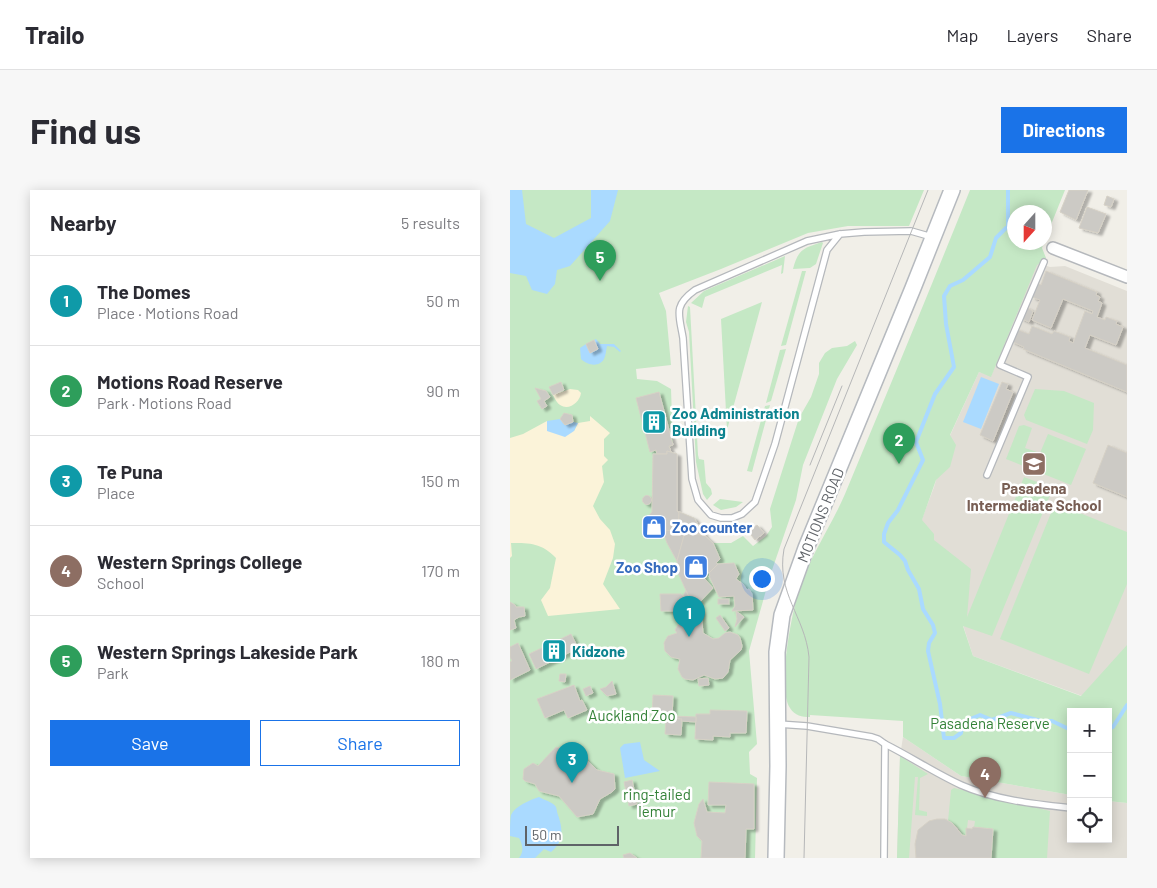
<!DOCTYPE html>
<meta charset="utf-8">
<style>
:root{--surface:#fff;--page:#f7f7f7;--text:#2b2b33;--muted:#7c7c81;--line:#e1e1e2;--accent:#1a73e8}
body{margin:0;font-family:Barlow,sans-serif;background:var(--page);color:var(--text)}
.controls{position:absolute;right:15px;bottom:15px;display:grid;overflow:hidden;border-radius:0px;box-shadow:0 2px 12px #0003}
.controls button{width:45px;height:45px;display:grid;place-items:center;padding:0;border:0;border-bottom:1px solid var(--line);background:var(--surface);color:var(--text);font:25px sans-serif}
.compass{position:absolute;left:497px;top:15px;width:45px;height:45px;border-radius:50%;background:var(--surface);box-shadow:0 2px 12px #0003;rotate:201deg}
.scale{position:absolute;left:15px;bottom:12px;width:94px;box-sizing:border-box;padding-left:5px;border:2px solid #5f6368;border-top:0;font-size:14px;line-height:18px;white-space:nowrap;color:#5f6368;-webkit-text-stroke:4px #fff;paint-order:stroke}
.you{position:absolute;left:251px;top:388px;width:18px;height:18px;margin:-12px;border:4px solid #fff;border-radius:50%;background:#1a73e8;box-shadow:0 0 0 8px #1a73e833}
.badge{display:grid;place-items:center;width:32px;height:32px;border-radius:50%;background:var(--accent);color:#fff;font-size:16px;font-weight:700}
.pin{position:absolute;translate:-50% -41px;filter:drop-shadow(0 1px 2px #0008)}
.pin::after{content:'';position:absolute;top:26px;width:18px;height:15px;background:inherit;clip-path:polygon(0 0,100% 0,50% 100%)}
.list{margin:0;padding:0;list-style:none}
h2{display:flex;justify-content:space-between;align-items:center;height:65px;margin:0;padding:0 20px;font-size:21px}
h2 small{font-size:16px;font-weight:400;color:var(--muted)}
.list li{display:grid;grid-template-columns:32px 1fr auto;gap:15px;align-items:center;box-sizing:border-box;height:90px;padding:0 20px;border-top:1px solid var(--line)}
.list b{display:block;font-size:19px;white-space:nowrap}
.list p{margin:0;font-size:16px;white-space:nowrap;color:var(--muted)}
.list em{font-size:16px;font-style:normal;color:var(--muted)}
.actions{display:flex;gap:10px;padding:15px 20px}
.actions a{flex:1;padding:11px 0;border:1px solid var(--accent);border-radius:0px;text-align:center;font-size:18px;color:var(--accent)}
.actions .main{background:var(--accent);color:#fff}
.icon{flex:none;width:28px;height:28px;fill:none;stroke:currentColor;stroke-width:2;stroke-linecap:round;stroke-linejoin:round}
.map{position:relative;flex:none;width:617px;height:668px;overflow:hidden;border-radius:0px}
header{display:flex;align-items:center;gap:30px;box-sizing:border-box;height:70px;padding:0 25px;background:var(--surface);border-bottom:1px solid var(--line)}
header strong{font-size:24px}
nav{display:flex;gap:28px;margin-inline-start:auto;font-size:18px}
.intro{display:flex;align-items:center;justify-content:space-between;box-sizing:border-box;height:120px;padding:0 30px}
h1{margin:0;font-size:35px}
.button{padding:12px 22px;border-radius:0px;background:var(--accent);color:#fff;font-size:18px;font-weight:700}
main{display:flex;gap:30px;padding:0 30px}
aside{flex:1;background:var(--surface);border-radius:0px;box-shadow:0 2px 12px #0003}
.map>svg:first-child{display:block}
</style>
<header>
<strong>Trailo</strong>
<nav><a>Map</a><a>Layers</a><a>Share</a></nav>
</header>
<div class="intro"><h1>Find us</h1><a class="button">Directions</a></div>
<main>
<aside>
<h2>Nearby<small>5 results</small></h2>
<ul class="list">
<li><span class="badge" style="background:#0f9aa8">1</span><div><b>The Domes</b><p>Place · Motions Road</p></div><em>50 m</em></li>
<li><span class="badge" style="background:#2e9e5b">2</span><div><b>Motions Road Reserve</b><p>Park · Motions Road</p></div><em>90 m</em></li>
<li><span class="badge" style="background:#0f9aa8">3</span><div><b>Te Puna</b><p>Place</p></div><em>150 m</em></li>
<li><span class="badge" style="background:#8d6e63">4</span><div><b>Western Springs College</b><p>School</p></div><em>170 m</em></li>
<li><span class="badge" style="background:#2e9e5b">5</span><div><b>Western Springs Lakeside Park</b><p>Park</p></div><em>180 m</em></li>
</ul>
<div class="actions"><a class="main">Save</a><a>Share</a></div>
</aside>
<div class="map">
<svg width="617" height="668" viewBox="0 0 617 668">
<defs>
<filter id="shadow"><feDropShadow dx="4" dy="2.5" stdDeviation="1" flood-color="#0004"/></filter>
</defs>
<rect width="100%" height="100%" fill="#f1efe8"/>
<!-- education -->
<g fill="#e1ded6">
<path d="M527 73 540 77 555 76 617 101V465L586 511 463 466 453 435 409 337 424 297 438 250 469 182 481 186Z"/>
<path d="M393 547 451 586 561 605V649H598V611L617 613V668H387L390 566Z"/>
</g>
<!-- green -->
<g fill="#c5e8c5">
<path d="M0 0H414L399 36H338L298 43 211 79 149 103 156 121 161 175 126 179 127 189 147 191 161 199 163 255 159 257 161 262 167 264V321L184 328 195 346 203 353H221L233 346 243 356 256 346 262 337 260 319 289 228 301 207 309 184V173L315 163 322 158 337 156 345 151 347 155 327 189 293 275 286 310 260 386 239 461 247 554 239 562 240 584 247 588 245 668H0Z"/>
<path d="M460 0H555L534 52V22H504V52H534L532 58 536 68 533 71 527 75 481 187 469 182 440 245 446 255 440 277 426 290 412 330 424 344V350L461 379 457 427 514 287 543 298 482 446 453 436 463 466 571 506 617 455V613L598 611V522H561V605L451 586 393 547V531L300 525V527C292 527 285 526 280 518 267 499 281 429 287 407 297 370 320 339 335 304 377 203 419 102 460 0Z"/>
<path d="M312 52 313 53 306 74 300 78 283 79C288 59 294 58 312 52Z"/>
<path d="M275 66 273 83 271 84 272 75 195 107 192 118 181 113 194 101Z"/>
<path d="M292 81H296L276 155 271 156Z"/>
<path d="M252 112 217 240 211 129Z"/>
<path d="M178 116 180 117 188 265 189 269 194 270 196 293 201 299 202 304 197 310 193 304 186 272 179 142 176 132Z"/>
<path d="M276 159 261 211 256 213 270 160Z"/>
<path d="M525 199 554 201 584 213 583 240 577 254 516 230 514 225Z"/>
<path d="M260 215 242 282 237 281 255 216Z"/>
<path d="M514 235 522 238 515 258 530 263 538 244 576 259 561 295 496 269 509 236Z"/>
<path d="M210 309 233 312 226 317 211 320 203 315Z"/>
<path d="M545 313 617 342V394L579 484 490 449Z"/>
<path d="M390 566 418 584 410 588 409 620 417 622V626L405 625 408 587H405L399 668H387Z"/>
<path d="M444 598 540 621 537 668H481L483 639 464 637 465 631 458 630 456 646 452 645 448 638 438 631 441 600Z"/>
</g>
<!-- sand -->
<g fill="#fbf3d9">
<path d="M60 199 68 200 71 203C70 212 59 221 50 215 47 213 45 209 43 205Z"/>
<path d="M80 226 100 243 94 249V266L98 270 92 276 94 292 83 316 90 329 100 340 105 354 103 368 93 394 110 419 38 426 31 410 40 398 46 368C31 353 21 353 1 353L2 366 0 368V248L13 244 37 231 38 241H64L68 233 80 231Z"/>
</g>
<!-- water -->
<g fill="#aadaff">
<path d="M0 0H12L16 34 44 48 81 28V0H108L100 31 60 76 47 80 45 94 37 104 22 100 16 86 0 83Z"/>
<path d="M86 149 90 154H104L111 161 110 162 104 157 97 156C96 160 96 165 94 169 89 178 77 175 71 169L70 158 76 154 80 162 84 150Z"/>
<path d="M471 187 489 194 471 239 453 232Z"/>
<path d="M50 229 55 235 63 232 68 233 64 241 55 247 37 241V231Z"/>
<path d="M130 552 134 570 150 581 115 588 110 558 114 554Z"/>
<path d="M29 607C34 610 43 612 46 617 47 620 47 623 48 625 53 639 54 652 41 662L34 659 25 668H9C14 662 13 655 9 648L0 646C0 640 0 630 1 625 5 616 20 610 29 607Z"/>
</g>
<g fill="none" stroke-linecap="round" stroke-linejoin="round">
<!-- stream -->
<g stroke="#aadaff" stroke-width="4">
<path d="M498 0V36L486 48 480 67 453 90 440 96 434 106 436 134 444 177 425 204 406 252 413 270 388 320 378 333 374 344V352L390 365 395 371 398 380 409 399 413 419 423 435 425 443 419 453 418 461 430 514 434 548H444L451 543 453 532 470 525 482 530 501 523 531 531H542L561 540"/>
<path d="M598 539 603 537 617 515"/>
</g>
</g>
<!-- building -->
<g fill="#cccac5" stroke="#d6d1c6" filter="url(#shadow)">
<path d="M559 0H578L566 30 550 22Z"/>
<path d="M597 6 604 9 601 17 594 15Z"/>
<path d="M577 17 596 24 588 43 569 38Z"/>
<path d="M536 81 587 102 586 105 590 107 588 111 592 113 587 127 595 130 596 127 607 131 606 134 613 137 606 155 580 145 575 158 617 175V202L513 159 514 157 501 151 506 139 519 144 522 136 542 144 544 141 560 147 559 151 563 153 575 121 582 124 583 121 553 109 541 138 522 130 530 110 522 107 527 93 531 95Z"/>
<path d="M515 117 523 121 519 132 510 128Z"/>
<path d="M84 150 88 159 80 163 76 154Z"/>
<path d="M51 192 54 200 43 205 39 197Z"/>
<path d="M492 192 498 194 496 199 503 202 483 251 470 245Z"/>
<path d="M25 198 36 201 40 207 34 211 37 216 32 219 27 211 31 209Z"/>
<path d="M149 202 163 255 159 256 161 262 157 261V264H147L146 260 140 262 126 208Z"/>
<path d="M54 223 62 225 63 232 55 235 50 229Z"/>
<path d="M598 255 617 263V307L583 293Z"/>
<path d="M157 261 167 264V321L169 323 168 341H141L135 335V330L142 322 143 264H157Z"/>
<circle cx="137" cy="310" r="4.5"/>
<path d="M167 321 184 328 195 346 175 342 167 371 157 353 152 340 168 341 169 323Z"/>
<path d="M247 335 254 343 245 350 238 341Z"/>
<path d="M175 342 195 346 203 353 210 369 206 373 208 374 199 383 197 381 194 384V388L203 398 187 415 178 405 169 385 167 371Z"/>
<path d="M224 373 229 384 226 389 233 394 237 400 239 399 242 404 243 420 222 421 225 416 224 406 209 407 199 386H200L199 383 208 374Z"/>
<path d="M176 401 178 405 191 421 193 443 203 449 209 448 215 443 220 442 228 445 230 448 232 456 231 460 220 470 218 482 213 488 205 489 194 485 183 490 175 489 172 487 168 479 170 469 161 467 155 461 154 453 156 449 158 446 167 443 165 440 168 435 179 429 184 434 187 436 188 434 186 418 173 405Z"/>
<path d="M150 404H171L186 418 174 430 164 421H151Z"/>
<rect x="208" y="409" width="11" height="5"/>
<path d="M0 412 5 415 6 417H14L15 426 9 427 4 430 6 438 0 440Z"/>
<path d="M226 421 234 427 225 437 227 429Z"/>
<path d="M210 425 219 438 215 441 206 428Z"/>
<path d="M61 444 68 458 26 479 19 464Z"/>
<path d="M8 453 20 480 0 490V472L2 471 0 467V457Z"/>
<path d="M50 484H56L55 492 49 491Z"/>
<path d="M198 488 199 495 189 496 188 489Z"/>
<path d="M102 491 106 504 97 506 90 499 96 497Z"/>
<path d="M64 495 70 511 72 510 77 520 58 528 54 520 35 528 27 509Z"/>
<path d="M80 496 83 503 76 506 73 499Z"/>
<path d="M143 505 163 506 162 528 172 529 171 545 155 544 156 529 142 528Z"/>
<path d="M200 520 237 521 236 543H220V547L203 546V550L185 549 186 524H200Z"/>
<path d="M162 526 186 527V532L171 531 172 529 162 528Z"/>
<path d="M46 557 69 563 87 580 104 584 105 599 102 602 90 609 83 624 67 627 49 606 29 601 25 594 15 591 13 589 14 579 23 573 28 576Z"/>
<path d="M122 590 127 614 119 616 114 592Z"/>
<path d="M199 592 244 594V639H236L235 668H191L192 651 187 646 184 633 189 614 193 609 197 622 215 623 216 615H198Z"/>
<path d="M427 629H435L442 633 452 645 456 646V638L462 639 463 637 483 639 481 668H406L405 654 408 640 419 631Z"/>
<path d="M120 663 127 668H114L113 665Z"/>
</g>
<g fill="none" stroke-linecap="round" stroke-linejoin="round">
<defs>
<g id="service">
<path d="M330 44 317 60 265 254 245 312 232 324 222 328H211L201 325 188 310 182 289 173 148C169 124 163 116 185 100L297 51 330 44 354 42 401 41 422 47"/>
<path d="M477 285 518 187 490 175 534 72"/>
<path d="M268 534 297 536 362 547 368 549 375 554 374 668"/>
<path d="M375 554C401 567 425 583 451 595 485 610 524 614 561 618"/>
</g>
<path id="minor" d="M543 58 617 87"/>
<path id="secondary" d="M266 668 268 576 267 462 272 425 296 358 403 98 442 0"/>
</defs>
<!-- service casing -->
<use href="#service" stroke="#b5b8bc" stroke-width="8"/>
<!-- minor casing -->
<use href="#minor" stroke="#b5b8bc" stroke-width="14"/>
<!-- secondary casing -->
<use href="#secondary" stroke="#b6babf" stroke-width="18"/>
<!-- service -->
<use href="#service" stroke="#fff" stroke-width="5.5"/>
<!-- minor -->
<use href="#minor" stroke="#fff" stroke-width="11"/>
<!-- secondary -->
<use href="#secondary" stroke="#fff" stroke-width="15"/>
<!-- tram -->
<g stroke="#b6b7b8" stroke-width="1">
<path d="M300 275 332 196"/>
<path d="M294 668 299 467C295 426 266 404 274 359L418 0"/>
</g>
</g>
<!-- icons -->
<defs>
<symbol id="building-square" viewBox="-11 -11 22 22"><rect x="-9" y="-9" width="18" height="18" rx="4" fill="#0f9aa8" stroke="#fff"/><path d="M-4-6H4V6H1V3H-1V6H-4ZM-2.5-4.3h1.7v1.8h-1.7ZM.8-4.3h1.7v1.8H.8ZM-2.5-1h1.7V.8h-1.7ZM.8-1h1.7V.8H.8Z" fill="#fff"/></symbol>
<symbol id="school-square" viewBox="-11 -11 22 22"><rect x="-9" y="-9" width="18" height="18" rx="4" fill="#8d6e63" stroke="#fff"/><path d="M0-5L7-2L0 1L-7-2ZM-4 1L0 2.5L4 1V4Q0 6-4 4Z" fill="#fff"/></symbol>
<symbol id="shop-square" viewBox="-11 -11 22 22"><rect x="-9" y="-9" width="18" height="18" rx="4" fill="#3f7fe0" stroke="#fff"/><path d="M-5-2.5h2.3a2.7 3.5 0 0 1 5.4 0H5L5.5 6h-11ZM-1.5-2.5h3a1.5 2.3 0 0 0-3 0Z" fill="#fff"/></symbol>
</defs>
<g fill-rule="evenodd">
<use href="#building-square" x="130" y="218" width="28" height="28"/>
<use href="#school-square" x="510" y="260" width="28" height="28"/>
<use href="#shop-square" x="130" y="323" width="28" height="28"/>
<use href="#shop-square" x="172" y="363" width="28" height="28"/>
<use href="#building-square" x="30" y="447" width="28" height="28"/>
</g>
<g text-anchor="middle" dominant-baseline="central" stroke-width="5" stroke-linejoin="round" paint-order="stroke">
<!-- culture labels -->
<g font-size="15" font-weight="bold" fill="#0d838f" stroke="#fff" text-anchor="start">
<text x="162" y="223">Zoo Administration<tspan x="162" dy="17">Building</tspan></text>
<text x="62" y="461">Kidzone</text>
</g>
<!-- education labels -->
<g font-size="15" font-weight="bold" fill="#785e54" stroke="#fff">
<text x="524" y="298">Pasadena<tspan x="524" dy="17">Intermediate School</tspan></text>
</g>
<!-- street labels -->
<g font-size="15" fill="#5f6368" stroke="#fff">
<text transform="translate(310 325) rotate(-68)">MOTIONS ROAD</text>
</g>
<!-- shop labels -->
<g font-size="15" font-weight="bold" fill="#366cbe" stroke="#fff" text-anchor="start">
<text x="162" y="337">Zoo counter</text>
<text x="168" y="377" text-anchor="end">Zoo Shop</text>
</g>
<!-- park labels -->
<g font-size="15" fill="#348238" stroke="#fff">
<text x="122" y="525">Auckland Zoo</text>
<text x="480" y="533">Pasadena Reserve</text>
<text x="147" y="604">ring-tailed<tspan x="147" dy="17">lemur</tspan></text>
</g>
</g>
</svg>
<div class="controls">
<button>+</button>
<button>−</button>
<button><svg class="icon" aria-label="locate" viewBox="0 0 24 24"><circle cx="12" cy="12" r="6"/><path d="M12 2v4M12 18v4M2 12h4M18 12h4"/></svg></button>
</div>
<svg class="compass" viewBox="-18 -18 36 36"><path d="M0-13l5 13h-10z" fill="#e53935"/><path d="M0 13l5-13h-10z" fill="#7c7c81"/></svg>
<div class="scale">50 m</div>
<div class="you"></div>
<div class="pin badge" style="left:179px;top:447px;background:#0f9aa8">1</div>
<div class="pin badge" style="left:389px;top:274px;background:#2e9e5b">2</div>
<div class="pin badge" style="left:62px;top:593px;background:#0f9aa8">3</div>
<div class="pin badge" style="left:475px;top:608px;background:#8d6e63">4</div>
<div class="pin badge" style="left:90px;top:91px;background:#2e9e5b">5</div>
</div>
</main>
